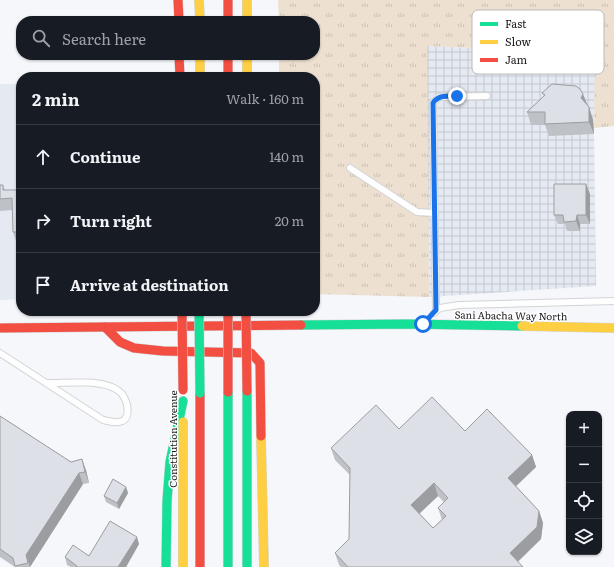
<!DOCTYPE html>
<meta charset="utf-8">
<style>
:root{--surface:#171b24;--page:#242831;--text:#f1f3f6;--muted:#9ea1a6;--line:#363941}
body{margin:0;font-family:Literata,serif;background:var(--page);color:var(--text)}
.controls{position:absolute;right:12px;bottom:12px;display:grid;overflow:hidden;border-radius:8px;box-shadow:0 1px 3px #0004}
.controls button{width:36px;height:36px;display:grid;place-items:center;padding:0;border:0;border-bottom:1px solid var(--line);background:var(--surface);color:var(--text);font:20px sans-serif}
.stop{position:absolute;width:12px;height:12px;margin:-9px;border:3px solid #1a73e8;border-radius:50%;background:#fff}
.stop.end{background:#1a73e8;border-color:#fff;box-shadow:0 1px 4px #0008}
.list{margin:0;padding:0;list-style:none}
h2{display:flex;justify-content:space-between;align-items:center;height:52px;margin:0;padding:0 16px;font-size:17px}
h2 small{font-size:13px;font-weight:400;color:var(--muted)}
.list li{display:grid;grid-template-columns:26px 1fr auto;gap:12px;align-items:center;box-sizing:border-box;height:64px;padding:0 16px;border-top:1px solid var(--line)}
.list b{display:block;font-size:15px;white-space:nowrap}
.list em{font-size:13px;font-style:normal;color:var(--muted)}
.icon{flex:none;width:22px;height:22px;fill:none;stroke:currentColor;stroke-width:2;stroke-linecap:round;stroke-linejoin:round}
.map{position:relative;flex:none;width:614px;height:567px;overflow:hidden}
.search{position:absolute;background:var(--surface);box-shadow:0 1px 3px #0004;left:16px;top:16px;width:304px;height:44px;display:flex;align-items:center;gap:10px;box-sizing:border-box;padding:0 14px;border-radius:16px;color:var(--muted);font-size:15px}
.panel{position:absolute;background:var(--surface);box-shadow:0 1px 3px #0004;left:16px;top:72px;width:304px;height:244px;border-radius:16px}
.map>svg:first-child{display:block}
</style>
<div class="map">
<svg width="614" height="567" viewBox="0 0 614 567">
<defs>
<pattern id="industrial-grid" width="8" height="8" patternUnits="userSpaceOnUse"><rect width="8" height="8" fill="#e5e9f2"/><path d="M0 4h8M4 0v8" fill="none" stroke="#c4c7cf"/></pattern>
<pattern id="grass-tufts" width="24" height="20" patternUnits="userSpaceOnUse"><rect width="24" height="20" fill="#ede0d0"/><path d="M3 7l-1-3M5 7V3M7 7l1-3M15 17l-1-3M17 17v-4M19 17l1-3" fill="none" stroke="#cbc0b2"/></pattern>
</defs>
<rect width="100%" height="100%" fill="#f5f7fa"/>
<!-- built -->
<path fill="#e5e9f2" d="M0 84H21V299L0 300Z"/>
<!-- industrial -->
<path fill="url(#industrial-grid)" d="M426 46 596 53 594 128 596 286 429 297Z"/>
<!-- grass -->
<path fill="url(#grass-tufts)" d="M278 0H614V126L594 128 595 53 427 46 429 297 315 294V77H279V55H315V21H279Z"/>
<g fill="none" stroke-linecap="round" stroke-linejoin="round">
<defs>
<g id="lane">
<path d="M350 168 417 212 435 213"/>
<path d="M436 310 433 103 439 97 487 96"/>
<path d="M434 313 440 308 459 305 614 301"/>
<path d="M0 353 103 420C108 421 114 423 119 422 132 420 128 402 122 394 120 391 116 389 112 387 94 380 67 383 48 383"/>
</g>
<g id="fast">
<path d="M301 325 409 324 522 326"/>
<path d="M247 391V567"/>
<path d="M228 392V567"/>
<path d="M166 567 167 501 170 462 183 401"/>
</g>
<g id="slow">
<path d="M199 0 200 21"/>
<path d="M247 0V21"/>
<path d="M200 55V77"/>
<path d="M247 55V77"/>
<path d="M522 326 614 328"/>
<path d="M183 422V567"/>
<path d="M261 436 264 567"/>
</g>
<g id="jam">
<path d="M178 0 179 21"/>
<path d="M228 0V21"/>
<path d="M179 55 180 77"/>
<path d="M228 55V77"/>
<path d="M105 327 120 342 134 348 163 351 251 353 260 363 261 436"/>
<path d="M0 328 301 325"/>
<path d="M200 393V567"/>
</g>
</defs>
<!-- lane casing -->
<use href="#lane" stroke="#d2d4d6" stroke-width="8"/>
<!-- fast casing -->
<use href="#fast" stroke="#d2d4d6" stroke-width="10"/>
<!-- slow casing -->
<use href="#slow" stroke="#d2d4d6" stroke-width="10"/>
<!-- jam casing -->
<use href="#jam" stroke="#d2d4d6" stroke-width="10"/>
<!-- lane -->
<use href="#lane" stroke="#fefefe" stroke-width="6"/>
<!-- fast -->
<use href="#fast" stroke="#16e098" stroke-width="9"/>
<!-- slow -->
<use href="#slow" stroke="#ffcf43" stroke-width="9"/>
<!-- jam -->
<use href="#jam" stroke="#f24e42" stroke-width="9"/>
<defs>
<path id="fast-bridge" d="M199 311 200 393"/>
<g id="jam-bridge">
<path d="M182 311 183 390"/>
<path d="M228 311V392"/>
<path d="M246 311 247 391"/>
</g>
</defs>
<!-- fast-bridge casing -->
<use href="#fast-bridge" stroke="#d2d4d6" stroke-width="10" stroke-linecap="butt"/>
<!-- jam-bridge casing -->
<use href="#jam-bridge" stroke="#d2d4d6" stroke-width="10" stroke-linecap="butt"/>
<!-- fast-bridge -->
<use href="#fast-bridge" stroke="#16e098" stroke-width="9"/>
<!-- jam-bridge -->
<use href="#jam-bridge" stroke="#f24e42" stroke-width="9"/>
</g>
<!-- wall -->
<g fill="#bec1c6" fill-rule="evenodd">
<path d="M542 93 588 106 589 107 593 120 594 134 549 136 545 125H531L527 112 544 96Z"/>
<path d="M0 185H3L5 190H21V244H17L13 232V210L0 211Z"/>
<path d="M590 194V224H580V231H567L565 224H558L554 215Z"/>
<path d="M0 416 71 462 86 470 89 483 83 484 30 567H15L0 557Z"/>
<path d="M399 429 465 431 532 455 536 467 516 486 539 511 543 523 541 539 518 562 523 567H341L339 565 335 553 349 539 350 475 335 460 331 448ZM438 496 444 502 438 508 442 520 433 528 419 513Z"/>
<path d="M126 487 128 493 119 509 106 502 104 496Z"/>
<path d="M139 544 126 567H71L67 565 65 557 89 556Z"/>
</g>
<!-- shaded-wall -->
<g fill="#9b9da1">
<path d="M583 94 588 106 581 98Z"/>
<path d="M589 107 593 120 594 134 589 122Z"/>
<path d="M586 184 590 194V224L586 215Z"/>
<path d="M577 215 580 224V231L576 221Z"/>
<path d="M532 455 536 467 512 490 508 478Z"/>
<path d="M82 459 86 470 89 483 85 472Z"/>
<path d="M79 473 83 484 30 567 26 555Z"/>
<path d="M434 483 438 496 416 517 411 505Z"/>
<path d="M126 487 128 493 119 509 117 503Z"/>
<path d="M539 511 543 523 541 539 514 565 510 553Z"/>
<path d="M137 537 139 544 126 567H118Z"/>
</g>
<!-- building -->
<g fill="#dde0e6" stroke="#9b9da1" fill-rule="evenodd">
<path d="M552 84 576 86 580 89 583 94 581 98 589 107V122L545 124V112H527L545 95 542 93Z"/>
<path d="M554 184H586V215H577L576 221 564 222 563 215H554Z"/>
<path d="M0 185H3V190H21V232H13L12 198 0 199Z"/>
<path d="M432 397 465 431 487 409 532 455 508 478 539 511 537 527 510 553 523 567H348L335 553 349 539 350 468 331 448 376 405 399 429ZM434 483 448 498 438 508 446 516 433 528 411 505Z"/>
<path d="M0 416 71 462 82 459 85 472 79 473 26 555 28 563 15 566 13 558 0 549Z"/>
<path d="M113 479 126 487 117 503 104 496Z"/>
<path d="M110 521 137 537 118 567H76L77 566 65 557 73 545 89 556Z"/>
</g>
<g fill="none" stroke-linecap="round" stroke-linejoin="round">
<!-- route -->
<path stroke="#1a73e8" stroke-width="5" d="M423 324 436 310 433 103C438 95 447 96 457 96"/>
</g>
<g text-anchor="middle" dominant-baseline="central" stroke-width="3" stroke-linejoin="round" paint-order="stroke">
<!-- street labels -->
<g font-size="10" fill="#191a1d" stroke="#fff">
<text transform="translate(511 315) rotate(1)">Sani Abacha Way North</text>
<text transform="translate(172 439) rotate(-90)">Constitution Avenue</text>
</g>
</g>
<!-- legend -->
<rect x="472" y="10" width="132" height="64" rx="6" fill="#fff" stroke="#bababb" stroke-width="1"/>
<rect x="480" y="22" width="18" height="4" fill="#16e098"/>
<rect x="480" y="40" width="18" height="4" fill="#ffcf43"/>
<rect x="480" y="58" width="18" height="4" fill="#f24e42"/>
<g font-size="11" fill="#191a1d">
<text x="505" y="28">Fast</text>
<text x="505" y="46">Slow</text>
<text x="505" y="64">Jam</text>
</g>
</svg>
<div class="controls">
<button>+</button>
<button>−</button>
<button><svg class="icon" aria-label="locate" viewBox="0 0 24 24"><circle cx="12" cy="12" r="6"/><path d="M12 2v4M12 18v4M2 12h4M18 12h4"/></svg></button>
<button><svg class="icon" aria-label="layers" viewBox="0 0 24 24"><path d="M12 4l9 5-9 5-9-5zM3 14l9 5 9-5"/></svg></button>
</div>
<div class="stop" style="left:423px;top:324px"></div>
<div class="stop end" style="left:457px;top:96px"></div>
<div class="search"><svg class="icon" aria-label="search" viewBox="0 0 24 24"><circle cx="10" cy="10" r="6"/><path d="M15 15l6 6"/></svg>Search here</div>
<section class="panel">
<h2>2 min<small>Walk · 160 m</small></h2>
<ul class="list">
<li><svg class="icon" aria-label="ahead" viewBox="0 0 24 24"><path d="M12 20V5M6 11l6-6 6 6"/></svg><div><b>Continue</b></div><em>140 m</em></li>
<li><svg class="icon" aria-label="right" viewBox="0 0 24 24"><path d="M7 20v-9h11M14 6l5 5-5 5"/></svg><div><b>Turn right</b></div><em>20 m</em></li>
<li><svg class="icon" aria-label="arrive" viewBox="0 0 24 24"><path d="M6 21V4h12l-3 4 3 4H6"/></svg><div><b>Arrive at destination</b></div></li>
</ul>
</section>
</div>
